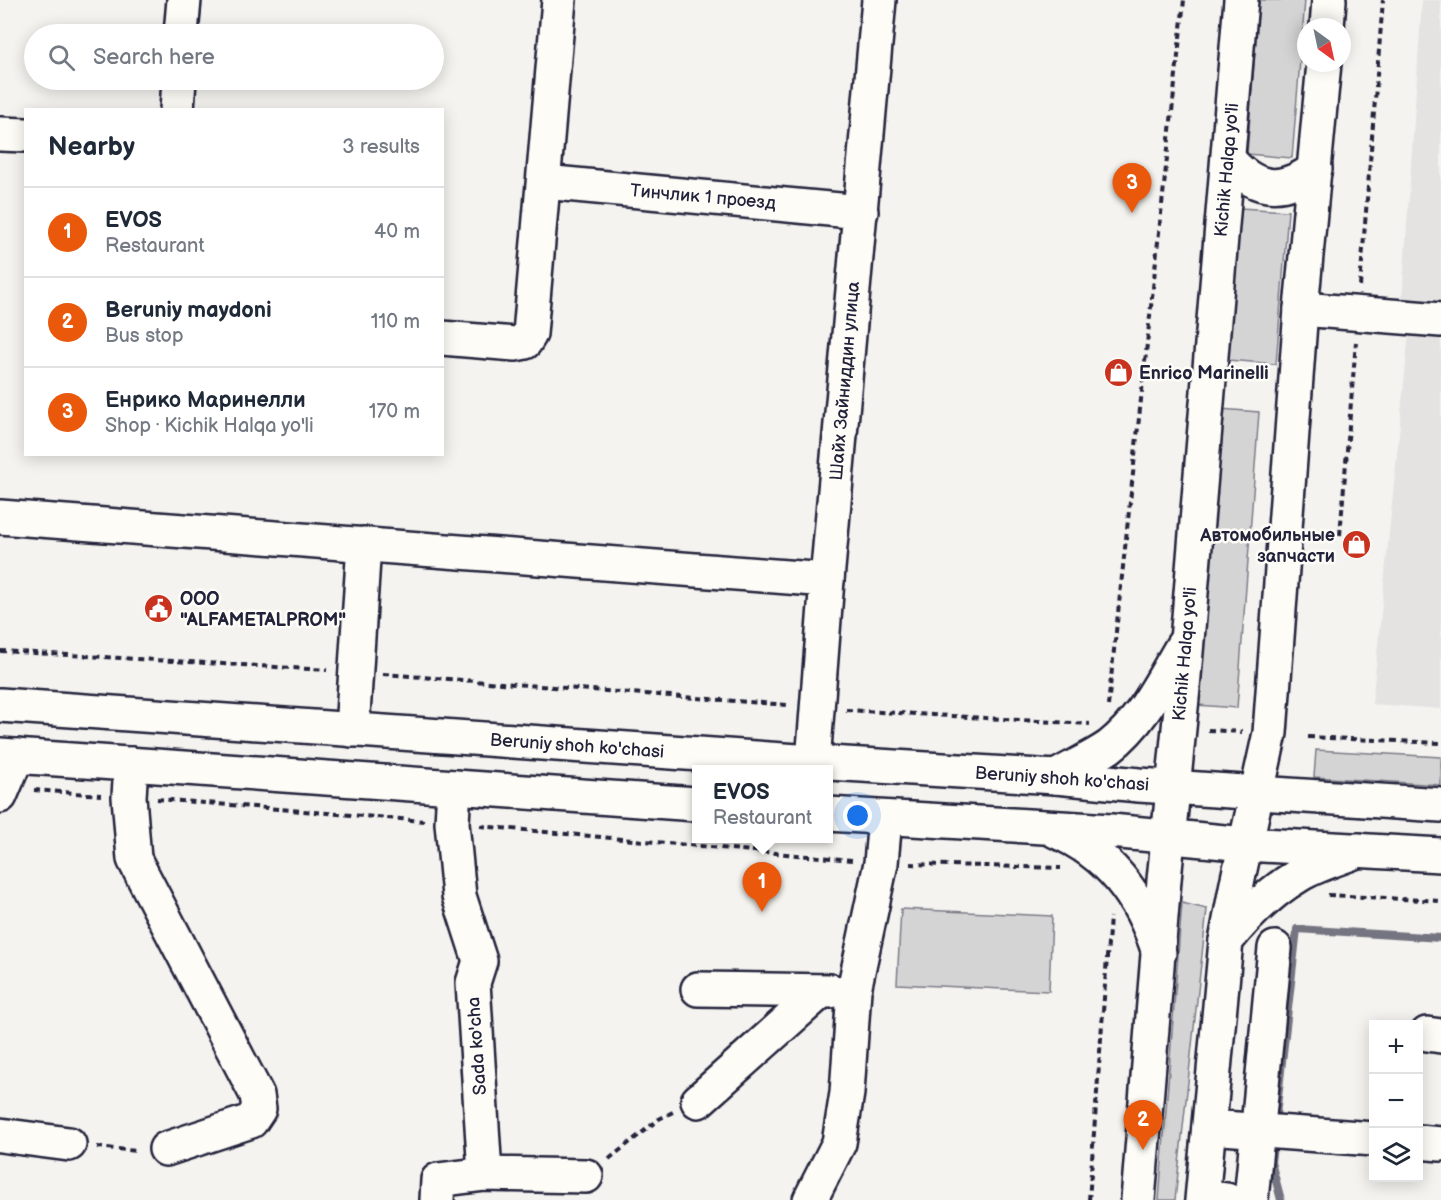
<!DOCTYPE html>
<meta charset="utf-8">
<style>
:root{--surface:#fff;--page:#f2f2f3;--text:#1f2937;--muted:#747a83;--line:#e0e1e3;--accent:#ea580c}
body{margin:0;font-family:"Balsamiq Sans",sans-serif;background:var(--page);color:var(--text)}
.controls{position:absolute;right:18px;bottom:18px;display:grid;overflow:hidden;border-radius:0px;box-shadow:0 3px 15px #0003}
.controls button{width:54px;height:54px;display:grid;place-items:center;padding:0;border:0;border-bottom:2px solid var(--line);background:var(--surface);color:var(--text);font:30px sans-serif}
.compass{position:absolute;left:1297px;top:18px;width:54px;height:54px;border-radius:50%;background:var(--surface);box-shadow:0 3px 15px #0003;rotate:147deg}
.you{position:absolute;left:858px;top:816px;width:21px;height:21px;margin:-15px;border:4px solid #fff;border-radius:50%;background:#1a73e8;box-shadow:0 0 0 9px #1a73e833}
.badge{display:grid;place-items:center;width:39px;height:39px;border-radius:50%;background:var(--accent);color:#fff;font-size:20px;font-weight:700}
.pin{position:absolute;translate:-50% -50px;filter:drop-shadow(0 2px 3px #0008)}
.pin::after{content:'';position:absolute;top:32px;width:21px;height:18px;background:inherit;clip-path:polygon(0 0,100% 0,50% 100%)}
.popup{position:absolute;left:692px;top:765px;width:141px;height:78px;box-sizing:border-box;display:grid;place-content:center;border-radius:0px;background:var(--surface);filter:drop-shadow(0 2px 4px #0005);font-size:20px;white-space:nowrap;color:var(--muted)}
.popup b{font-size:22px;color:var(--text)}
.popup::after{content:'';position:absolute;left:50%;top:100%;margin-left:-12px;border:12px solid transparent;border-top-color:var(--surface)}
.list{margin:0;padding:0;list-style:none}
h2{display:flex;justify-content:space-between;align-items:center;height:78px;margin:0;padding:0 24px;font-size:26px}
h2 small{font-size:20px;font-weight:400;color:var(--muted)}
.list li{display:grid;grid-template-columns:39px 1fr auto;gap:18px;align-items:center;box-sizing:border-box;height:90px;padding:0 24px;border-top:2px solid var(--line)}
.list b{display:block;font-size:22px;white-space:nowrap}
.list p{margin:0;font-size:20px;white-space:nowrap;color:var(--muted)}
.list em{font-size:20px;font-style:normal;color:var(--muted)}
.icon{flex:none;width:33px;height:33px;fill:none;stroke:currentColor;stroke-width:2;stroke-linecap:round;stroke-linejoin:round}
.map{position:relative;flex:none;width:1441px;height:1200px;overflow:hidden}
.search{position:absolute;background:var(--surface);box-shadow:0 3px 15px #0003;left:24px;top:24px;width:420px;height:66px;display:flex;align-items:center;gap:15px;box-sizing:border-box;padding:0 21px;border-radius:33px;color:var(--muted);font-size:22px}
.panel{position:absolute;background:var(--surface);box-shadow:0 3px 15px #0003;left:24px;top:108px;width:420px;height:348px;border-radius:0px}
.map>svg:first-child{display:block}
</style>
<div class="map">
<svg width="1441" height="1200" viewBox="0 0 1441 1200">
<rect width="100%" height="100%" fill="#f4f3ef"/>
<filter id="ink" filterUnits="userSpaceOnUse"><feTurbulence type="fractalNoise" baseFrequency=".0167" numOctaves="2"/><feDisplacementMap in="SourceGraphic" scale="12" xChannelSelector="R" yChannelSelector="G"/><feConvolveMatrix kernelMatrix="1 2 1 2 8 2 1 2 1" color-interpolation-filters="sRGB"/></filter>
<g filter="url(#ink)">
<!-- built -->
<g fill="#e4e3e2">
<path d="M1422 0H1441V304L1402 300Z"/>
<path d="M1412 303 1441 305V709L1372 704Z"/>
</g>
<!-- green -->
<g fill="#d5d4d5" stroke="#7c7b88" stroke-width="1.5">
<path d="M1259 0H1305L1292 158 1247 154Z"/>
<path d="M1240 208 1288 211 1276 364 1228 360Z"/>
<path d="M1220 409 1259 412 1237 708 1197 705Z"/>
<path d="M1316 750 1441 757V785L1314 777Z"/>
<path d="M1182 903 1207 909 1175 1200H1159Z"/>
<path d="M901 909 1052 916 1049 991 897 984Z"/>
</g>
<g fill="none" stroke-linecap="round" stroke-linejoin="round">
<!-- stream -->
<g stroke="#757582" stroke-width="8">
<path d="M1275 1124 1297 929 1441 938"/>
<path d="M1274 1139 1271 1162 1281 1200"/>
</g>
<defs>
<g id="minor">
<path d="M181 34 184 0"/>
<path d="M177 110 179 80"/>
<path d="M0 134 26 135"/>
<path d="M544 182 861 212"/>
<path d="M1301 309 1441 320"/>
<path d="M442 338 515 344 525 342 530 334 559 0"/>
<path d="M0 517 827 580"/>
<path d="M352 730 364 544"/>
<path d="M813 762 827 580 879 0"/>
<path d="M131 764 129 797 134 859 257 1095 259 1109 251 1121 166 1149"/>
<path d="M454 787 452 823 459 896 480 961 473 983 485 1174"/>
<path d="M0 796 17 756"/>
<path d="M698 989 831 991"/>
<path d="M1427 1034 1441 1036"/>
<path d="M698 1101 820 992"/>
<path d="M1209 1127 1374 1139"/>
<path d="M0 1135 69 1144"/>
<path d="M1418 1142 1441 1144"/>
<path d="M1203 1197 1227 1200"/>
<path d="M437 1200 438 1180 485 1174 586 1176"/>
<path d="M810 1200 839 1143 847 1093 854 990 881 863 885 818"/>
<path d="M1251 1200 1275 948"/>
</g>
<g id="major">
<path d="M0 705 813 762 1056 777 1139 785 1441 805"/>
<path d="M0 755 696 804"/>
<path d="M828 814 1111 831 1245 844 1441 855"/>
<path d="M1056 831C1110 854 1142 898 1159 953"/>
</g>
<g id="highway">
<path d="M1327 27 1329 0"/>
<path d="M1228 159C1255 191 1281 194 1315 169"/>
<path d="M1056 777C1073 767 1093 758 1109 747 1143 721 1162 680 1183 645"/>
<path d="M1226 941C1247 915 1270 892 1299 875 1317 864 1340 858 1359 850"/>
<path d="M1138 1200 1164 880 1183 688 1241 0"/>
<path d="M1202 1200 1226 941 1237 883 1270 733 1301 309 1324 63"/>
</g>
</defs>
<!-- minor casing -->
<use href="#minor" stroke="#22223b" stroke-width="38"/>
<!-- major casing -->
<use href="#major" stroke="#22223b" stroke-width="38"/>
<!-- highway casing -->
<use href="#highway" stroke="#22223b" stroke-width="38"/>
<!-- path -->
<g stroke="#22223b" stroke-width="4" stroke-dasharray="6 4.5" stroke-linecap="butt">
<path d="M1360 286 1383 0"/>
<path d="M1340 535 1356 342"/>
<path d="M0 651 327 670"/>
<path d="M383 674 788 705"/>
<path d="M1108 706 1184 0"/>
<path d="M846 710 1090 724"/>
<path d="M1208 730 1242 732"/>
<path d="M1308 737 1441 743"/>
<path d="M34 790 101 795"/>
<path d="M157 799 424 821"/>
<path d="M480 826 852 860"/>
<path d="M910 864 1061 868"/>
<path d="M1328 895 1441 901"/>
<path d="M97 1147 137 1151"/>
<path d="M609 1159 659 1119 673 1112"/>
<path d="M1089 1200 1110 917"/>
</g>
<!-- minor -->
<use href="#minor" stroke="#fdfcf7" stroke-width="33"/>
<!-- major -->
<use href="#major" stroke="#fdfcf7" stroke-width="33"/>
<!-- highway -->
<use href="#highway" stroke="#fdfcf7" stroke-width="33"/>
</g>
</g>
<!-- icons -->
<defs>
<symbol id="shop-disc" viewBox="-11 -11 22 22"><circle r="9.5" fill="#c8321e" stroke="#fdfcf7"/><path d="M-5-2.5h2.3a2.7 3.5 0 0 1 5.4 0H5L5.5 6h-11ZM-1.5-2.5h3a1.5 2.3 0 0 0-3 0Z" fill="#fff"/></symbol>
<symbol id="civic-disc" viewBox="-11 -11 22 22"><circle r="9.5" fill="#c8321e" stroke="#fdfcf7"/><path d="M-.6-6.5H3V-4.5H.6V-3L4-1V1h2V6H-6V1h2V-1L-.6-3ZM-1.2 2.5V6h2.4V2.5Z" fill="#fff"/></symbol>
</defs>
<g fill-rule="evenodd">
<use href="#shop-disc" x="1102" y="356" width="33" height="33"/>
<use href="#shop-disc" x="1340" y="528" width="33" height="33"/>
<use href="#civic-disc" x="142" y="592" width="33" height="33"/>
</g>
<g text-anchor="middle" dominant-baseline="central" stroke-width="5" stroke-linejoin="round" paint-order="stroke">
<!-- street labels -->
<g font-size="18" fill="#22223b" stroke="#fdfcf7">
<text transform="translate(1227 170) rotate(-85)">Kichik Halqa yo'li</text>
<text transform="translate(703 197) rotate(5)">Тинчлик 1 проезд</text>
<text transform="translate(845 381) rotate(-85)">Шайх Зайниддин улица</text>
<text transform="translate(1185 654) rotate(-85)">Kichik Halqa yo'li</text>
<text transform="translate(577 746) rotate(4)">Beruniy shoh ko'chasi</text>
<text transform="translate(1062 779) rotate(4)">Beruniy shoh ko'chasi</text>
<text transform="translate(477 1046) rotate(-94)">Sada ko'cha</text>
</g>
<!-- poi labels -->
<g font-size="18" font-weight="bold" fill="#22223b" stroke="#fdfcf7" text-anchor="start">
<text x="1139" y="373">Enrico Marinelli</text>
<text x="1335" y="535" text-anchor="end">Автомобильные<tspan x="1335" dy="21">запчасти</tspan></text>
<text x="180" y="599">OOO<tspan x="180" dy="21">"ALFAMETALPROM"</tspan></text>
</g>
</g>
</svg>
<div class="controls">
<button>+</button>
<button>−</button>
<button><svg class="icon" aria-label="layers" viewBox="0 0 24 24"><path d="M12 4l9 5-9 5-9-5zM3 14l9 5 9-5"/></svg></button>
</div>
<svg class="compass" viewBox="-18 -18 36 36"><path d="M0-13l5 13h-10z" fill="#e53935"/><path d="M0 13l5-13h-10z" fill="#747a83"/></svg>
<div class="you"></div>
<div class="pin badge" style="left:762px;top:912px">1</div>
<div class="popup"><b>EVOS</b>Restaurant</div>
<div class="pin badge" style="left:1143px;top:1150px">2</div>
<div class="pin badge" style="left:1132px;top:213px">3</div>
<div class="search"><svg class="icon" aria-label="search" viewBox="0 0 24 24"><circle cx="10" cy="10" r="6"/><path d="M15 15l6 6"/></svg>Search here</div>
<section class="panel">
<h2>Nearby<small>3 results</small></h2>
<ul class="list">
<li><span class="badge">1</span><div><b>EVOS</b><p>Restaurant</p></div><em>40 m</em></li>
<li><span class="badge">2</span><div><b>Beruniy maydoni</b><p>Bus stop</p></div><em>110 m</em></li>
<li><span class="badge">3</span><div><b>Енрико Маринелли</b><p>Shop · Kichik Halqa yo'li</p></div><em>170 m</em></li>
</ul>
</section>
</div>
